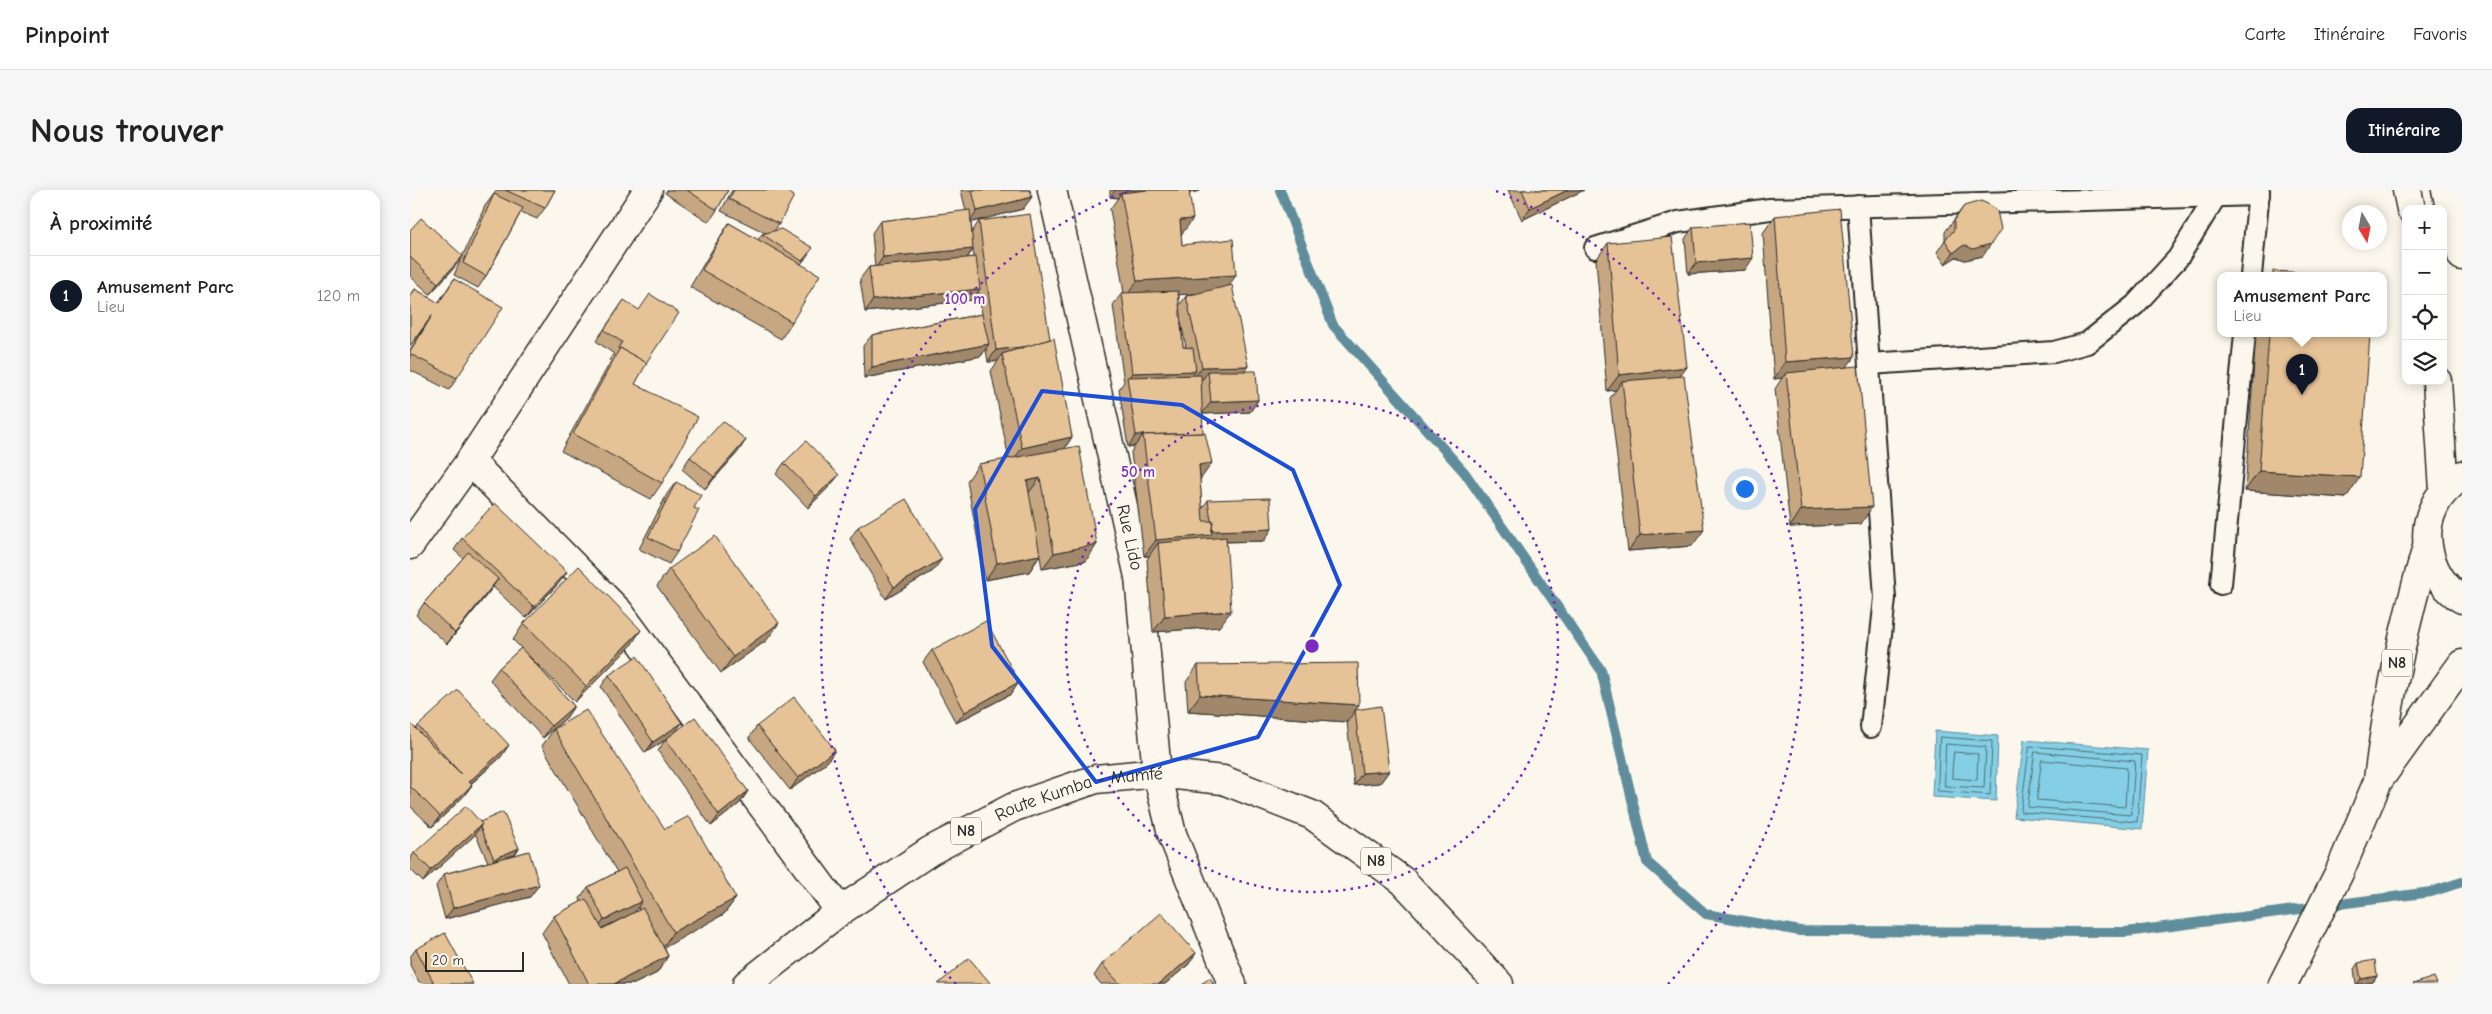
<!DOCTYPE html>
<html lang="fr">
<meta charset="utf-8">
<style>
:root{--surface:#fff;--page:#f6f6f6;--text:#222;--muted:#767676;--line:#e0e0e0;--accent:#111827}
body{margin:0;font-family:"Comic Neue",sans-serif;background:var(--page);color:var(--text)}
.controls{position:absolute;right:15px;top:15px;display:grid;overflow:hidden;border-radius:10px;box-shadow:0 2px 12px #0003}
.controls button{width:45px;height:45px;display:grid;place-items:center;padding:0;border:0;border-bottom:1px solid var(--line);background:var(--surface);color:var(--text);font:25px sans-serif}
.compass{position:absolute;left:1932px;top:15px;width:45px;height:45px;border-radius:50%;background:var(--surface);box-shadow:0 2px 12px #0003;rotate:170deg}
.scale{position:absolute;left:15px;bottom:12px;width:99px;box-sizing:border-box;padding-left:5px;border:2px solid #2b2b2b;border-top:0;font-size:14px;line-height:18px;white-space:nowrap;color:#2b2b2b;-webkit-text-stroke:4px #fbf7ec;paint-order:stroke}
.you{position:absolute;left:1334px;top:298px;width:18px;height:18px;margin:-12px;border:4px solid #fff;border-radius:50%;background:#1a73e8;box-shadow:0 0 0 8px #1a73e833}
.badge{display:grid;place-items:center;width:32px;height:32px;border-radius:50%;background:var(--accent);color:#fff;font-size:16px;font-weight:700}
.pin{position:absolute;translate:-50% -41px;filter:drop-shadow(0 1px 2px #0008)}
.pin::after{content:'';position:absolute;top:26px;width:18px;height:15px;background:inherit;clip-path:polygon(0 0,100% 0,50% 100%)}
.popup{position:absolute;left:1807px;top:82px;width:170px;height:65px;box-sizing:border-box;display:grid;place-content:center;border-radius:10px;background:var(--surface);filter:drop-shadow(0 1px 4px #0005);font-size:16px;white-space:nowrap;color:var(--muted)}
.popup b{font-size:19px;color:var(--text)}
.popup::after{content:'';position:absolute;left:50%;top:100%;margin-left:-10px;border:10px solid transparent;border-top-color:var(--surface)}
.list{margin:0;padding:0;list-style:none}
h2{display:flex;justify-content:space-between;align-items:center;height:65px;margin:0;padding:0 20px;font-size:21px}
h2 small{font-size:16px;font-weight:400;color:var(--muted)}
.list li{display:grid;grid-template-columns:32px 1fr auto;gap:15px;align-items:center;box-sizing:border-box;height:80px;padding:0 20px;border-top:1px solid var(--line)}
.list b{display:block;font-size:19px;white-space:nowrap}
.list p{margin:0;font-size:16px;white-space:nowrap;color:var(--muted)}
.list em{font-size:16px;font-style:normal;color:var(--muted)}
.icon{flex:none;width:28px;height:28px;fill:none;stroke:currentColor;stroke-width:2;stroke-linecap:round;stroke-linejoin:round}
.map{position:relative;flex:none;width:2052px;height:794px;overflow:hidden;border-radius:15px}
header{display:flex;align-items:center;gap:30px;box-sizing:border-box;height:70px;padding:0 25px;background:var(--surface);border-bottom:1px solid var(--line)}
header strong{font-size:24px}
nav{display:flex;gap:28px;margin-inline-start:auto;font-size:18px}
.intro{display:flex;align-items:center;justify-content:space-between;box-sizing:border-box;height:120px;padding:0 30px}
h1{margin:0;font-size:35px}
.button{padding:12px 22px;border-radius:15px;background:var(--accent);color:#fff;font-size:18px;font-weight:700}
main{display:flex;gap:30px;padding:0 30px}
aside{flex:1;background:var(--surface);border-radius:15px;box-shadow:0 2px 12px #0003}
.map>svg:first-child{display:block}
</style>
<header>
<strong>Pinpoint</strong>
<nav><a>Carte</a><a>Itinéraire</a><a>Favoris</a></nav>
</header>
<div class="intro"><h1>Nous trouver</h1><a class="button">Itinéraire</a></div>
<main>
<aside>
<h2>À proximité<small></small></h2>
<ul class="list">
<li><span class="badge">1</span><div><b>Amusement Parc</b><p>Lieu</p></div><em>120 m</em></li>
</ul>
</aside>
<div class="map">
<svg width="2052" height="794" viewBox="0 0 2052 794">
<rect width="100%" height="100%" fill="#fbf7ec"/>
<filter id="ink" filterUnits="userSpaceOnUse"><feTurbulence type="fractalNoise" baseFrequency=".02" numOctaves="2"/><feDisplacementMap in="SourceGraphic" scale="10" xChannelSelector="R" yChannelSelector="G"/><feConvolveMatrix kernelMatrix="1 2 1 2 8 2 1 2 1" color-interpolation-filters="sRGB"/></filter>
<g filter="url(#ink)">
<!-- water -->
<g fill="#84cfe5" stroke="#608d9b">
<path d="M1525 541 1588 546 1586 611 1522 607Z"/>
<path d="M1614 550 1738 560 1732 639 1604 627Z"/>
</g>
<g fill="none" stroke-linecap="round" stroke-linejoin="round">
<!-- shore -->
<g stroke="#4f6d75" stroke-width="1">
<path d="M1530 547 1582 551 1580 605 1528 601Z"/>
<path d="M1536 554 1576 557 1574 598 1535 596Z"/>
<path d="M1620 556 1732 565 1727 632 1611 622Z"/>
<path d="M1544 562 1568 564 1567 590 1542 588Z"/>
<path d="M1625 562 1725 571 1721 625 1618 617Z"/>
<path d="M1632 570 1717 578 1715 617 1627 610Z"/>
</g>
<!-- stream -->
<path stroke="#608d9b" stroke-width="10" d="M870 0 923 135 1055 283 1191 480 1237 672 1296 724 1390 741 1716 742 2021 702 2052 692"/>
<defs>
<g id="lane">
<path d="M1448 16 1475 408 1461 537"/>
<path d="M1185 58 1268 32 1360 19 1849 5"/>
<path d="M1841 86 1849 0"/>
<path d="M1459 174 1644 162 1677 153 1725 115 1768 68 1806 6"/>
<path d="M1811 394 1835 144"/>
</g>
<g id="street">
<path id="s1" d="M642 0 729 387 747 583 762 644 822 794"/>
<path d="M60 271 209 422 430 721"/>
<path d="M0 355 60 271 238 0"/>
</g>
<g id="highway">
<path d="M1997 0 2001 19"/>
<path d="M2036 0 2052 66"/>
<path d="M2027 191 2034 301"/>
<path d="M2052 285C2041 295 2030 303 2024 317 2008 349 2022 391 2052 409"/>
<path d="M1968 590C1978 508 1994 435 2017 357"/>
<path id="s2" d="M337 794 430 721 520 661 604 617 686 589 747 583 813 590 902 625 993 691 1089 794"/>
<path d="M1873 794 1929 683 1968 591 2052 474"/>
</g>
</defs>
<!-- lane casing -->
<use href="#lane" stroke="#2b2b2b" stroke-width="24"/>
<!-- street casing -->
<use href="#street" stroke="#2b2b2b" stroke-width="31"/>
<!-- highway casing -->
<use href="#highway" stroke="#2b2b2b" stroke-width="31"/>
<!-- lane -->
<use href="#lane" stroke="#fbf7ec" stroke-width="20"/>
<!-- street -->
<use href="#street" stroke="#fbf7ec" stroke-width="28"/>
<!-- highway -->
<use href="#highway" stroke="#fbf7ec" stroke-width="28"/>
</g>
<!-- wall -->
<g fill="#c6a782" stroke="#2b2b2b" fill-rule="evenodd">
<path d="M87 0H145L135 18 127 29 111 22 76 86 68 98 44 85 75 16Z"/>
<path d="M257 0H318L307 20 299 32 255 3Z"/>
<path d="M322 0H375L369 34 364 41 399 64 391 74 382 132 371 149 280 97 308 50 319 33 348 50 352 44 356 43 311 21Z"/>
<path d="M551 0H620L613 19 561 32 562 42 569 31 640 149 662 247 654 259 687 354 676 371 632 379 630 366 619 382 575 390 557 291 569 274 599 269 581 181 588 171 578 172 576 159 571 166 454 188 453 156 462 145 572 124 568 101 562 110 455 122 450 89 459 77H465L462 43 470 31 556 21ZM563 60 564 67 557 68Z"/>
<path d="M700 0H791L790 1 780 3 771 45 772 55 819 96 838 176 834 181 848 210 840 222 792 224 790 290 792 319 798 310 854 351 816 352 809 437 743 442 737 370 739 366H734L721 262 725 256 718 257 709 199 714 192 703 115 712 103H714L700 19 708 8 700 7ZM789 103 776 106 769 116V104ZM771 132 776 157H773Z"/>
<path d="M1098 0H1174L1112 30Z"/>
<path d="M1554 16 1573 66 1555 70 1546 67 1535 74 1527 62 1535 50V42Z"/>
<path d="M1365 26 1438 177 1451 334 1380 337 1365 199 1372 188 1364 189 1353 43Z"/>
<path d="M1283 37 1335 80 1278 84 1275 49Z"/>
<path d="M0 40 44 78 20 104 0 86Z"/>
<path d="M1198 53 1277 177 1270 186 1282 356 1218 361 1200 208 1206 200 1197 201 1186 70Z"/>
<path d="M44 89 47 188 39 200 0 180V160L15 136 0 156V106L5 99 28 113Z"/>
<path d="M214 110 236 173 225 194 252 293 241 309 151 261 201 171 199 170 204 164 186 151Z"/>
<path d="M1846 144H1960L1936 308 1835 301Z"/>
<path d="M328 262 295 299 272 279 280 267Z"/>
<path d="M374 273 420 296 398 318 366 284Z"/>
<path d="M266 292 284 318 267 362 259 374 229 359 257 304Z"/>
<path d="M448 337 523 381 476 409 440 349Z"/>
<path d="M52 348 149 393 116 428 83 397 37 454 6 425 14 413 53 368 44 360Z"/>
<path d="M259 379 357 450 311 483 247 396Z"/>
<path d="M114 433 220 457 165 512 116 463 164 516 156 528 133 548 80 490 89 478 111 458 103 450Z"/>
<path d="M522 460 609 492 601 504 546 533 513 472Z"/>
<path d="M788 475 949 515 945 520 979 581 970 593 944 595 937 532 778 521 776 492Z"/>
<path d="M199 485 265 542 338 601 330 613 301 636 248 561 255 550 235 563 191 497Z"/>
<path d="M0 533 6 539 8 536 91 567 61 594 62 595 53 607 22 637 0 616Z"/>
<path d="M347 536 425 560 417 572 380 600 339 548Z"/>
<path d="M144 539 255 639 326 708 314 724 254 757 258 766 247 783 224 794H159L132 743 144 726 171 712 170 708 178 697 207 682 132 556ZM228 717 229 720 224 723Z"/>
<path d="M70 632 109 658 105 664 100 667 120 707 35 729 26 696 34 684 78 672 65 643 13 692 0 679V669L4 663Z"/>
<path d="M6 759 63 794H10L0 775V767Z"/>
<path d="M786 763 778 775 755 794H691L684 786 692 774Z"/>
<path d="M1948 773 1967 786 1963 792 1953 794H1946L1944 779Z"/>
</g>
<!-- shaded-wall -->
<g fill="#a1886a" stroke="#2b2b2b">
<path d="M705 0H791L790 1 733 10 711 3 708 8 700 7Z"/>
<path d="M1158 0H1174L1112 30 1120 18Z"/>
<path d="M622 7 613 19 559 33 567 21Z"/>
<path d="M783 29 771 45 770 30Z"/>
<path d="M1581 54 1573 66 1555 70 1546 67 1535 74 1543 63 1554 55Z"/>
<path d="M563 59 555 71 465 79 473 67Z"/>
<path d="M53 66 44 78 20 104 28 93Z"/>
<path d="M1343 68 1335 80 1278 84 1286 73Z"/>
<path d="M826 85 815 102 715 108 727 91Z"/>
<path d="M570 99 562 110 455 122 463 110Z"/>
<path d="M641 153 592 164 588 171 578 172 586 160Z"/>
<path d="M579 154 571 166 454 188 462 177Z"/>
<path d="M1444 167 1432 184 1376 183 1372 188 1364 189 1375 172Z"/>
<path d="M838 176 830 188 798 181 793 189H783L792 177Z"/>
<path d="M1277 177 1265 193 1212 191 1206 200 1197 201 1209 185Z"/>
<path d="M786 181 777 193 717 190 722 183Z"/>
<path d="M848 210 840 222 792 224 801 212Z"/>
<path d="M793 244 733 245 725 256 718 257 726 245Z"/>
<path d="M662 247 651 264 600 275 612 258Z"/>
<path d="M336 250 328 262 295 299 304 287Z"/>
<path d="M802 273 790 290 789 275Z"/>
<path d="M1849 281 1950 287 1936 308 1835 301Z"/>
<path d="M429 285 420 296 398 318 406 306Z"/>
<path d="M630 288 618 304 617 291Z"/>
<path d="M1462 317 1451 334 1380 337 1391 320Z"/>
<path d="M862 339 854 351 748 353 739 366H734L746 350 802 341Z"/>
<path d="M1294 340 1282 356 1218 361 1230 345Z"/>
<path d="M687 354 676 371 632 379 644 363Z"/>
<path d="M630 365 619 382 575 390 587 373Z"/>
<path d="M532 369 523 381 476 409 484 397Z"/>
<path d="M157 382 149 393 116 428 124 417Z"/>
<path d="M88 389 80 401 37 454 45 443Z"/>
<path d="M821 421 809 437 743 442 755 426Z"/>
<path d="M369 433 357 450 311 483 323 467Z"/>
<path d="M231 440 220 457 165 512 176 496Z"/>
<path d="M609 492 601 504 546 533 555 522Z"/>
<path d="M790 505 949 515 937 532 778 521Z"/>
<path d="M164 516 156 528 133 548 141 536Z"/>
<path d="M272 533 263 545 235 563 243 552Z"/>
<path d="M99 555 91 567 50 603 59 592Z"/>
<path d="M425 560 417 572 380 600 388 588Z"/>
<path d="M979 581 970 593 944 595 952 583Z"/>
<path d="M62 595 53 607 22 637 30 626Z"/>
<path d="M338 601 330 613 301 636 309 625Z"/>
<path d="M72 634 64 646 13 692 21 680Z"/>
<path d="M109 658 105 664 80 675 84 669Z"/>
<path d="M129 695 120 707 35 729 43 718Z"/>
<path d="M326 708 314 724 252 759 263 742Z"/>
<path d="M232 711 224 723 186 741 194 730Z"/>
<path d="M786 763 778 775 755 794H749Z"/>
<path d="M258 766 247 783 224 794H204Z"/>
<path d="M1967 786 1963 792 1953 794H1947L1951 789Z"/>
</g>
<!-- building -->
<g fill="#e6c297" stroke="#2b2b2b">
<path d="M95 0H145L135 18Z"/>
<path d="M277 0H318L307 20Z"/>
<path d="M324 0H375L384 6 369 34 319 9Z"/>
<path d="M562 0H620L622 7 567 21Z"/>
<path d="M737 0H779L783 29 770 30 772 55 823 49 826 85 727 91 711 3Z"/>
<path d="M1112 0H1158L1120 18Z"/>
<path d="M84 4 113 18 76 86 53 73Z"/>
<path d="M1571 11 1580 15 1587 21 1591 39 1581 54 1563 59 1554 55 1543 63 1535 50 1544 40V31L1554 16Z"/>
<path d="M1430 19 1444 167 1375 172 1365 26Z"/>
<path d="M560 20 563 59 473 67 470 31Z"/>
<path d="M620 24 640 149 619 156 586 160 569 31Z"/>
<path d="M11 28 53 66 28 93 0 67V40Z"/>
<path d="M1340 32 1343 68 1286 73 1283 37Z"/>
<path d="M319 33 410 85 382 132 292 80Z"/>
<path d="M371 39 403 58 392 71 352 44Z"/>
<path d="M1262 47 1277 177 1209 185 1198 53Z"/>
<path d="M566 67 570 99 463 110 459 77Z"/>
<path d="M1863 81 1940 86H1863Z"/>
<path d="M44 89 93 117 47 188 0 164V162L23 124 0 156V108L5 99 29 113Z"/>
<path d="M822 95 838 176 792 177 776 106Z"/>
<path d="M768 101 773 157 783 158 786 181 722 183 712 103Z"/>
<path d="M240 104 269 123 236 173 210 158 209 159 208 158 212 152 194 140 214 110 229 120Z"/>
<path d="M572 124 579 154 462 177V145Z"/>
<path d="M1859 144H1960L1950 287 1849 281Z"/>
<path d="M644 148 662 247 612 258 592 164Z"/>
<path d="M210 158 237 173 225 194 288 227 252 293 163 244Z"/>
<path d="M1448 176 1462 317 1391 320 1376 183Z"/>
<path d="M798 181H846L848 210 801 212Z"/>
<path d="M791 185 793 243 726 245 717 187Z"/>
<path d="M1274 186 1294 340 1230 345 1212 191Z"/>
<path d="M313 231 336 250 304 287 280 267Z"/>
<path d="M795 243 802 273 789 275 793 331H803L801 345 746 350 733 245Z"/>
<path d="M396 251 429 285 406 306 374 273Z"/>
<path d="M669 256 687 354 644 363 630 288 617 291 630 365 587 373 569 274Z"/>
<path d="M266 292 291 305 284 318 289 320 267 362 238 347Z"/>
<path d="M860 308 862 339 802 341 803 331H801L798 310Z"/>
<path d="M496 309 532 369 484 397 448 337Z"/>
<path d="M85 313 157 382 124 417 52 348Z"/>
<path d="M305 346 369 433 323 467 259 379Z"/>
<path d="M816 347 821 421 755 426 748 353Z"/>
<path d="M58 362 88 389 45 443 14 413Z"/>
<path d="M169 376 231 440 176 496 114 433Z"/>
<path d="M576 431 609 492 555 522 522 460Z"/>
<path d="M111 458 164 516 141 536 89 478Z"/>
<path d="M227 466 272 533 243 552 199 485Z"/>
<path d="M948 473 949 515 790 505 788 475Z"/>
<path d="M48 500 99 555 59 592 62 595 30 626 0 596V533L51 584 8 536Z"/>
<path d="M384 507 425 560 388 588 347 536Z"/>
<path d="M971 516 979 581 952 583 945 520Z"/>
<path d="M176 520 255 639 279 626 326 708 263 742 144 539Z"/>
<path d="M285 527 338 601 309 625 256 549Z"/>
<path d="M56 616 72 634 21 680 4 663Z"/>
<path d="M93 622 109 658 84 669 70 637 72 634 70 632Z"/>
<path d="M119 661 129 695 43 718 34 684Z"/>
<path d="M215 678 232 711 194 730 178 697Z"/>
<path d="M176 709 192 739 233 718 258 766 204 794H179L144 726Z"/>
<path d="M751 723 786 763 749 794H710L692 774Z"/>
<path d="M35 743 63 794H22L24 793 6 759Z"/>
<path d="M559 768 581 794H528Z"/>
<path d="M1965 770 1967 786 1951 789 1948 773Z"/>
<path d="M0 785 5 794H0Z"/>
<path d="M2024 787 2027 794H2003Z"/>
<path d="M800 788 804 794H791Z"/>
</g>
</g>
<!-- marked area -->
<path fill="none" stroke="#1d4ed8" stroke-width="4" stroke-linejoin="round" d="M632 201 772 215 883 280 930 395 848 547 686 592 582 456 565 319Z"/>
<!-- distance rings -->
<g fill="none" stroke="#7b2cbf" stroke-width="2.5" stroke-dasharray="2.5 5">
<circle cx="902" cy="456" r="246"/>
<path d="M546 794A491 491 0 0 1 718 1M1086 1A491 491 0 0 1 1258 794"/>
</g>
<g text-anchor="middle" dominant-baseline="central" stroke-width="4.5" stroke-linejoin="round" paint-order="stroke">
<!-- shield labels -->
<g fill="#fbf7ec" stroke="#696865" stroke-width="1">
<rect x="1972" y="459.5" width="30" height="27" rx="4"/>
<rect x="541" y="627.5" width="30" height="27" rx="4"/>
<rect x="951" y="657.5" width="30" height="27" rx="4"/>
</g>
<g font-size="16" font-weight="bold" fill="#2b2b2b">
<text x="1987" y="473">N8</text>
<text x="556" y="641">N8</text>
<text x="966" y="671">N8</text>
</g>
<!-- street labels -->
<g font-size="18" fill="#2b2b2b" stroke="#fbf7ec">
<text stroke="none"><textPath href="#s1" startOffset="356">Rue Lido</textPath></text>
<text stroke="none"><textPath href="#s2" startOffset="388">Route Kumba - Mamfé</textPath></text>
</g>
</g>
<circle cx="902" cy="456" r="8" fill="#7b2cbf" stroke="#fbf7ec" stroke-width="2.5"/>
<g font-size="15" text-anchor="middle" font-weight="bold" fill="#7b2cbf" stroke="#fbf7ec" stroke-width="4.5" stroke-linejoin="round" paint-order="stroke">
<text x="555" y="114">100 m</text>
<text x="728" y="287">50 m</text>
</g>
</svg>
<div class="controls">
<button>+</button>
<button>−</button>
<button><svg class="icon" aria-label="locate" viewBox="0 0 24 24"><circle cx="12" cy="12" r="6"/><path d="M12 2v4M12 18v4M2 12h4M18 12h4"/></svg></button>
<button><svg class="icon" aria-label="layers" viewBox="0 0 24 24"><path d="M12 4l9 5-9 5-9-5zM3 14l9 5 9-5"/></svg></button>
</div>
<svg class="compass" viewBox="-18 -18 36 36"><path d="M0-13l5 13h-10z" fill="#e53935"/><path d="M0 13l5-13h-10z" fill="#767676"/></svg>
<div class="scale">20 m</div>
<div class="you"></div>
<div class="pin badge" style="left:1892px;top:205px">1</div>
<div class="popup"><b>Amusement Parc</b>Lieu</div>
</div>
</main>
